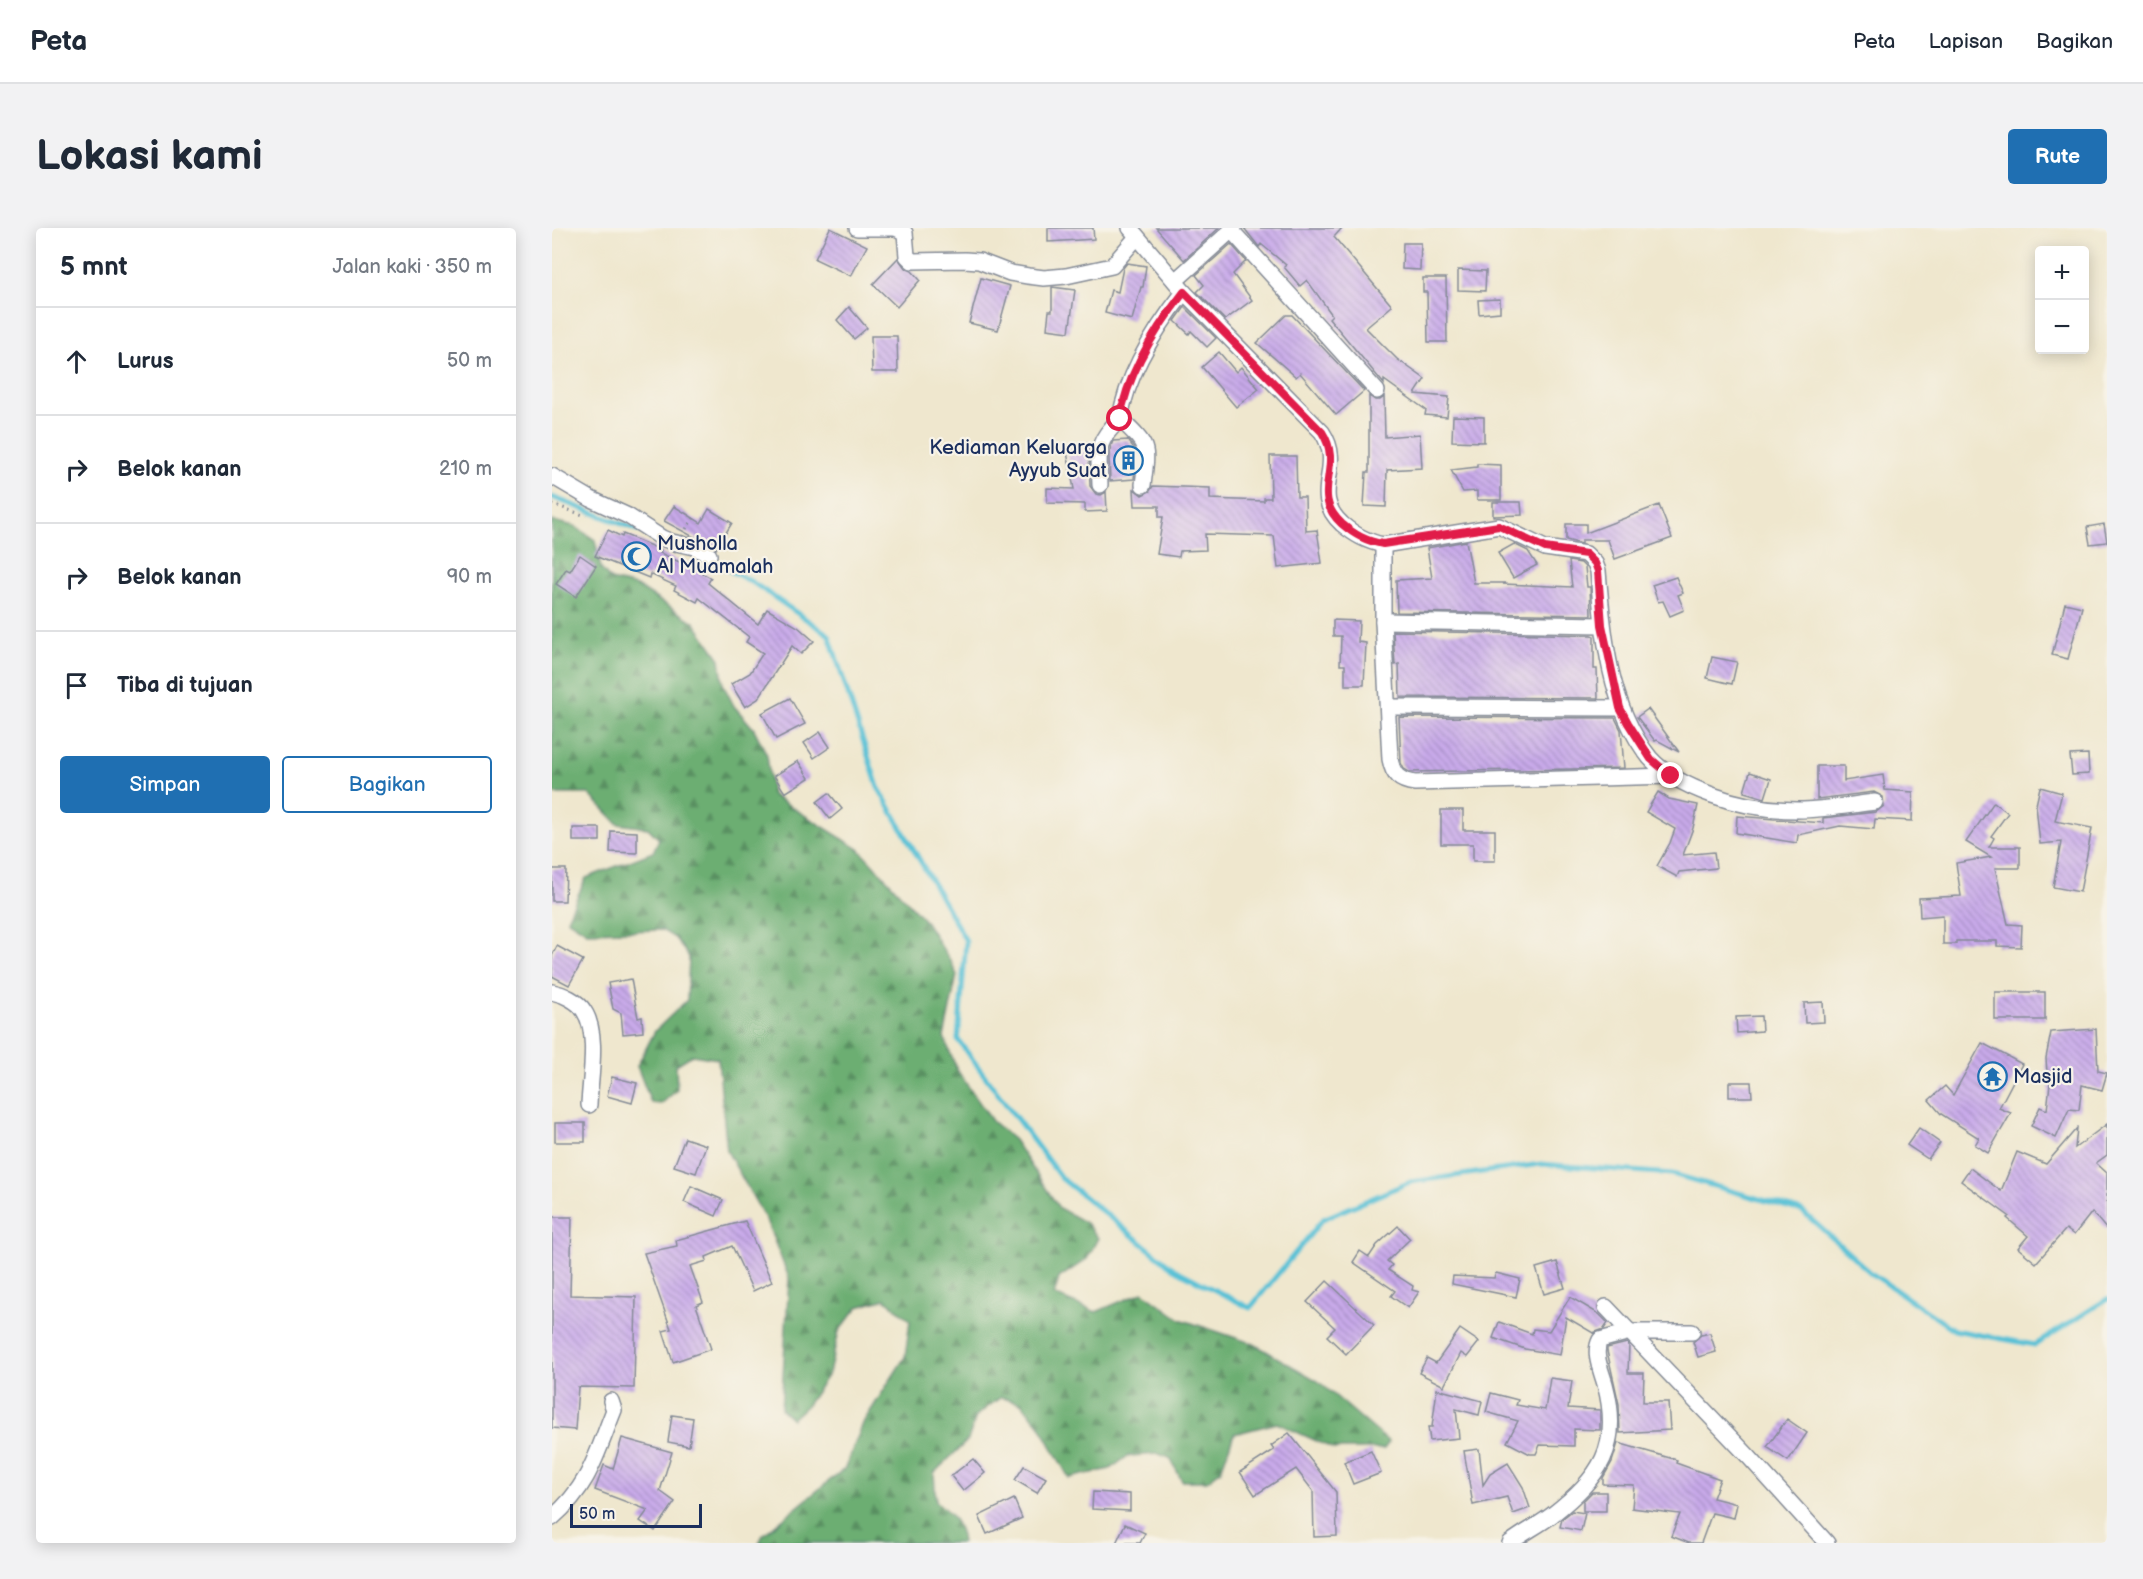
<!DOCTYPE html>
<html lang="id">
<meta charset="utf-8">
<style>
:root{--surface:#fff;--page:#f2f2f3;--text:#1f2937;--muted:#747a83;--line:#e0e1e3;--accent:#1f6fb2}
body{margin:0;font-family:"Balsamiq Sans",sans-serif;background:var(--page);color:var(--text)}
.controls{position:absolute;right:18px;top:18px;display:grid;overflow:hidden;border-radius:6px;box-shadow:0 3px 15px #0003}
.controls button{width:54px;height:54px;display:grid;place-items:center;padding:0;border:0;border-bottom:2px solid var(--line);background:var(--surface);color:var(--text);font:30px sans-serif}
.scale{position:absolute;left:18px;bottom:15px;width:132px;box-sizing:border-box;padding-left:6px;border:3px solid #1b2f5e;border-top:0;font-size:16px;line-height:21px;white-space:nowrap;color:#1b2f5e;-webkit-text-stroke:4px #f7f3e8;paint-order:stroke}
.stop{position:absolute;width:18px;height:18px;margin:-14px;border:4px solid #e11d48;border-radius:50%;background:#fff}
.stop.end{background:#e11d48;border-color:#fff;box-shadow:0 2px 6px #0008}
.list{margin:0;padding:0;list-style:none}
h2{display:flex;justify-content:space-between;align-items:center;height:78px;margin:0;padding:0 24px;font-size:26px}
h2 small{font-size:20px;font-weight:400;color:var(--muted)}
.list li{display:grid;grid-template-columns:39px 1fr auto;gap:18px;align-items:center;box-sizing:border-box;height:108px;padding:0 24px;border-top:2px solid var(--line)}
.list b{display:block;font-size:22px;white-space:nowrap}
.list em{font-size:20px;font-style:normal;color:var(--muted)}
.actions{display:flex;gap:12px;padding:18px 24px}
.actions a{flex:1;padding:14px 0;border:2px solid var(--accent);border-radius:6px;text-align:center;font-size:21px;color:var(--accent)}
.actions .main{background:var(--accent);color:#fff}
.icon{flex:none;width:33px;height:33px;fill:none;stroke:currentColor;stroke-width:2;stroke-linecap:round;stroke-linejoin:round}
.map{position:relative;flex:none;width:1555px;height:1315px;overflow:hidden;border-radius:6px}
header{display:flex;align-items:center;gap:36px;box-sizing:border-box;height:84px;padding:0 30px;background:var(--surface);border-bottom:2px solid var(--line)}
header strong{font-size:28px}
nav{display:flex;gap:33px;margin-inline-start:auto;font-size:21px}
.intro{display:flex;align-items:center;justify-content:space-between;box-sizing:border-box;height:144px;padding:0 36px}
h1{margin:0;font-size:42px}
.button{padding:15px 27px;border-radius:6px;background:var(--accent);color:#fff;font-size:21px;font-weight:700}
main{display:flex;gap:36px;padding:0 36px}
aside{flex:1;background:var(--surface);border-radius:6px;box-shadow:0 3px 15px #0003}
.map>svg:first-child{display:block}
</style>
<header>
<strong>Peta</strong>
<nav><a>Peta</a><a>Lapisan</a><a>Bagikan</a></nav>
</header>
<div class="intro"><h1>Lokasi kami</h1><a class="button">Rute</a></div>
<main>
<aside>
<h2>5 mnt<small>Jalan kaki · 350 m</small></h2>
<ul class="list">
<li><svg class="icon" aria-label="ahead" viewBox="0 0 24 24"><path d="M12 20V5M6 11l6-6 6 6"/></svg><div><b>Lurus</b></div><em>50 m</em></li>
<li><svg class="icon" aria-label="right" viewBox="0 0 24 24"><path d="M7 20v-9h11M14 6l5 5-5 5"/></svg><div><b>Belok kanan</b></div><em>210 m</em></li>
<li><svg class="icon" aria-label="right" viewBox="0 0 24 24"><path d="M7 20v-9h11M14 6l5 5-5 5"/></svg><div><b>Belok kanan</b></div><em>90 m</em></li>
<li><svg class="icon" aria-label="arrive" viewBox="0 0 24 24"><path d="M6 21V4h12l-3 4 3 4H6"/></svg><div><b>Tiba di tujuan</b></div></li>
</ul>
<div class="actions"><a class="main">Simpan</a><a>Bagikan</a></div>
</aside>
<div class="map">
<svg width="1555" height="1315" viewBox="0 0 1555 1315">
<defs>
<pattern id="forest-firs" width="22" height="20" patternUnits="userSpaceOnUse" patternTransform="scale(1.5)"><rect width="22" height="20" fill="#6cae72"/><path d="M5 1l3.5 6h-7zM16 11l3.5 6h-7z" fill="#588e61"/></pattern>
<pattern id="building-back-hatch" width="6" height="6" patternUnits="userSpaceOnUse" patternTransform="scale(1.5)"><rect width="6" height="6" fill="#c9aaea"/><path d="M-1 5l2 2M0 0l6 6M5-1l2 2" fill="none" stroke="#a28bc1"/></pattern>
</defs>
<rect width="100%" height="100%" fill="#f7f3e8"/>
<filter id="ink" filterUnits="userSpaceOnUse"><feTurbulence type="fractalNoise" baseFrequency=".0167" numOctaves="2"/><feDisplacementMap in="SourceGraphic" scale="12" xChannelSelector="R" yChannelSelector="G"/><feConvolveMatrix kernelMatrix="1 2 1 2 8 2 1 2 1" color-interpolation-filters="sRGB"/></filter>
<filter id="wash" filterUnits="userSpaceOnUse"><feTurbulence type="fractalNoise" baseFrequency=".008" numOctaves="4" result="noise"/><feDisplacementMap in="SourceGraphic" scale="24" xChannelSelector="R" yChannelSelector="G"/><feGaussianBlur stdDeviation="1.35" result="paint"/><feColorMatrix in="noise" values="0 0 0 0 0 0 0 0 0 0 0 0 0 0 0 0 0 1.4 0 .05"/><feComposite in="paint" operator="in"/></filter>
<g filter="url(#wash)">
<rect width="100%" height="100%" fill="#efe7ce"/>
<!-- forest -->
<path fill="url(#forest-firs)" stroke="#446e68" stroke-width="1.5" d="M0 293 22 298 43 312 49 341 59 352 84 358 142 394 168 431 171 456 182 478 202 501 215 527 220 567 307 621 374 694 399 734 405 747 392 809 405 842 440 893 462 912 507 980 534 995 546 1010 535 1031 507 1050 502 1067 544 1084 591 1064 628 1091 702 1116 766 1153 837 1214 832 1221H782L725 1195 682 1206 669 1242 655 1253H630L618 1230 607 1226 576 1228 558 1241 517 1250 487 1196 469 1175 449 1169 424 1188 416 1212 382 1245 384 1274C399 1285 408 1295 410 1315H207L211 1307 293 1240 312 1193 353 1129 358 1092 333 1071 306 1079 287 1103 277 1145 255 1177 240 1191 229 1181 237 1050 214 992 175 923 166 831 140 827 124 837 125 862 109 876 99 875 85 838 103 803 135 772 137 729 123 710 110 702 35 704 15 691 34 650 101 624 107 611 96 600 66 596 37 566H0Z"/>
<g fill="none" stroke-linecap="round" stroke-linejoin="round">
<!-- stream -->
<g stroke="#59c1d6" stroke-width="5">
<path d="M0 269 88 303"/>
<path d="M155 331 200 354 277 407 326 559 414 713 406 812 509 950 622 1041 698 1080 771 991 858 954 989 936 1120 946 1250 983 1319 1045 1402 1102 1483 1117 1555 1071"/>
</g>
</g>
<g id="blocks">
<!-- building -->
<g fill="url(#building-back-hatch)">
<path d="M278 0 315 18 299 48 263 31Z"/>
<path d="M496 0H541L542 11 496 14Z"/>
<path d="M604 0H667L632 32Z"/>
<path d="M692 0H790L782 9 840 78 814 100 845 131 873 151 863 166 897 169 895 189 873 187 874 182 832 152V156L777 90 780 87 755 52 748 58 732 39 734 37 709 16 707 19Z"/>
<path d="M851 15H869L868 42 850 41Z"/>
<path d="M679 16 694 33 681 46 700 72 673 92 645 64 652 57 644 47Z"/>
<path d="M346 30 353 40 360 43 368 52 345 79 321 56Z"/>
<path d="M575 35 594 38 591 59H589L580 92 553 85 559 62 566 64 571 40Z"/>
<path d="M906 42 934 43 933 63 906 62Z"/>
<path d="M429 50 458 58 446 102 417 95Z"/>
<path d="M871 50H894L895 114H876L875 64H871Z"/>
<path d="M500 59 523 62 517 104 495 101 497 83H500Z"/>
<path d="M948 71V84L927 86 926 72Z"/>
<path d="M297 79 315 100 302 111 285 92Z"/>
<path d="M633 79 664 110 655 119 639 103 637 106 623 93Z"/>
<path d="M734 87H740L812 163 784 187 748 145 744 149 705 115Z"/>
<path d="M319 108H345L346 144H320Z"/>
<path d="M667 124 684 144 689 139 707 161 684 179 650 139Z"/>
<path d="M817 168 823 172H828L832 169 833 209 868 206 870 240 835 242 834 279 812 278 814 244H817Z"/>
<path d="M901 188 932 189V214L900 213Z"/>
<path d="M576 212 581 219 584 227 582 251 558 253 557 228 559 218 561 213Z"/>
<path d="M534 215H539L537 228 538 258 544 266 549 267 554 264 555 283 533 284V276L495 275V260L522 261 514 219Z"/>
<path d="M718 228H744L745 269H753L754 303 765 302 770 335 726 340 722 308 653 306 654 322 628 323 627 329 605 326 611 289H607V278H583L582 261 590 267 598 263 601 258 658 260V271L712 273V270H719Z"/>
<path d="M925 236 949 237V272H925V263L911 264 899 242 925 239Z"/>
<path d="M941 274H969L970 287 941 288Z"/>
<path d="M1107 277 1120 310 1063 331 1056 312H1030V316L1014 312V296H1034V305Z"/>
<path d="M122 278 149 295 157 281 180 295 164 321 112 293Z"/>
<path d="M1552 296 1555 314 1538 316 1535 299Z"/>
<path d="M56 302 70 309 71 306 109 322 108 325 136 338 138 333 153 340 150 345 159 350 156 355 206 396 215 381 246 399 262 413 249 426 240 418 206 471 193 479 179 456 198 445 211 425 194 414 197 409 147 370 145 374 122 362 124 358 98 346 97 350 43 328Z"/>
<path d="M914 313 922 355H954L951 356 1020 359 1017 333 1029 335 1033 339 1035 359H1038L1039 387 845 384 844 352 880 350 875 320Z"/>
<path d="M962 316 976 323 985 337 961 350 946 325Z"/>
<path d="M28 327 44 338 24 369 4 356 14 341 18 343Z"/>
<path d="M1124 349 1131 365 1126 367 1132 382 1118 388 1111 373 1106 374 1100 357Z"/>
<path d="M1513 375 1530 379 1516 431 1500 427Z"/>
<path d="M781 392 807 393 806 414 814 415 812 457H793V437H788L789 408H781Z"/>
<path d="M841 403 1039 407 1042 408V441H1045L1046 470 848 469 847 436 843 437Z"/>
<path d="M1160 429 1185 434 1180 456 1155 450Z"/>
<path d="M238 470 253 496 224 511 210 485Z"/>
<path d="M1096 481 1127 524 1105 512 1103 513 1085 489Z"/>
<path d="M847 489 1063 490 1069 502 1072 540 857 544 852 541 849 535Z"/>
<path d="M268 504 278 519 262 530 252 515Z"/>
<path d="M1536 526 1537 546 1520 547 1518 527Z"/>
<path d="M246 533 257 550 233 565 222 548Z"/>
<path d="M1265 538H1292V553L1331 547 1333 562 1361 564 1360 593 1323 591 1322 601 1288 598 1246 607 1245 615 1184 605 1185 588 1271 595V590L1324 584 1332 578 1331 569 1322 564 1265 571Z"/>
<path d="M1198 544 1219 551 1213 570 1192 564Z"/>
<path d="M1488 559 1510 565 1503 593 1540 600 1528 664 1501 659 1509 614 1488 616 1484 577Z"/>
<path d="M1106 564 1117 571 1146 577 1141 600 1131 627 1162 624 1164 640 1127 644 1125 649 1105 638 1118 615 1123 601 1094 584Z"/>
<path d="M277 565 290 581 278 591 265 574Z"/>
<path d="M1442 574 1456 585 1439 608 1442 610 1437 619H1468V640H1443L1456 696 1470 697 1469 719 1445 718V713H1404V716H1391V687L1368 689 1367 670 1409 668 1404 635 1439 629 1414 614Z"/>
<path d="M889 582H911V602H943V633H921V616H889Z"/>
<rect x="21" y="600" width="27" height="13"/>
<path d="M59 603 85 604V625L58 624Z"/>
<path d="M0 641H14L13 673H0Z"/>
<path d="M5 718 31 732 17 757 0 748V728Z"/>
<path d="M79 751 86 790 90 789 91 804 71 806 69 785 61 781 56 755Z"/>
<rect x="1443" y="764" width="50" height="28"/>
<path d="M1271 774 1272 794 1253 795 1252 775Z"/>
<path d="M1209 788 1210 803 1185 805 1184 789Z"/>
<path d="M1544 801 1546 843 1555 845 1550 862 1530 857 1527 882 1517 881 1504 910 1479 898 1488 879 1495 882 1499 847 1495 845 1494 830 1499 804Z"/>
<path d="M1430 815 1470 836 1447 880 1459 885 1436 925 1423 917 1427 910 1389 886 1377 872 1393 858 1401 867Z"/>
<path d="M60 849 85 855 80 875 55 868Z"/>
<path d="M1177 854H1199L1200 869H1177Z"/>
<rect x="3" y="895" width="30" height="19"/>
<path d="M1555 896V927L1544 935 1555 945V1002L1540 984 1522 1007 1514 1001 1484 1035 1466 1020 1476 1008 1455 990 1457 988 1409 953 1418 940 1449 963 1465 924 1494 936 1525 900 1523 920Z"/>
<path d="M1367 900 1388 915 1376 931 1355 917Z"/>
<path d="M133 910 154 917 144 945 122 938Z"/>
<path d="M139 958 171 972 164 988 132 974Z"/>
<path d="M0 989H20L18 1067 84 1069 82 1160 26 1159 23 1202 0 1200Z"/>
<path d="M193 993 220 1054 201 1063 180 1018 154 1029 155 1033 138 1038 151 1074 144 1077 159 1121 121 1134 111 1103 119 1101 92 1025 125 1018 124 1012Z"/>
<path d="M846 998 858 1011 835 1033 840 1037 836 1042 861 1058 860 1062 867 1064 856 1080 839 1068 843 1063 801 1034 808 1023 817 1029 825 1017Z"/>
<path d="M1005 1034 1013 1060 992 1066 984 1040Z"/>
<path d="M944 1045 968 1051 964 1069 900 1056 901 1048 942 1050Z"/>
<path d="M775 1053 822 1097 794 1126 775 1108 783 1100 755 1074Z"/>
<path d="M1018 1069 1047 1086 1056 1095 1052 1101 1041 1105 1014 1089 1008 1127 973 1121 941 1110 947 1094 980 1106 981 1101 997 1103Z"/>
<path d="M908 1101 927 1114 915 1129 909 1125 892 1158 867 1145 875 1130 884 1135Z"/>
<path d="M1158 1105 1164 1124 1146 1129 1141 1114 1149 1107Z"/>
<path d="M1075 1115 1077 1117 1076 1145H1092L1091 1174H1116L1118 1202 1068 1205 1067 1176 1055 1123V1120Z"/>
<path d="M998 1150 1020 1153 1016 1180 1048 1182V1202L1022 1201V1218L988 1217 984 1226H978L955 1214 966 1193 934 1184 939 1165 966 1172 964 1177 993 1182Z"/>
<path d="M885 1161 930 1173 927 1187 904 1181 907 1210 878 1213 876 1199H880Z"/>
<path d="M120 1187 141 1190 137 1218 116 1214Z"/>
<path d="M1235 1191 1255 1205 1236 1233 1215 1219Z"/>
<path d="M737 1205 784 1264 785 1308 762 1309 761 1263 744 1241 703 1267 688 1244 722 1222 719 1218Z"/>
<path d="M70 1210 120 1224 108 1263 123 1274 103 1303 88 1293 96 1282 43 1262 52 1237 61 1241Z"/>
<path d="M1066 1215 1125 1232 1124 1235 1168 1251 1161 1270 1185 1276 1182 1290 1160 1285 1149 1315H1137L1119 1308 1128 1286 1080 1280 1082 1257 1051 1256V1250L1060 1234Z"/>
<path d="M927 1221 931 1257 938 1246 956 1235 971 1259 978 1280 961 1286 955 1269 921 1277 912 1223Z"/>
<path d="M819 1223 829 1245 801 1256 792 1234Z"/>
<path d="M421 1231 433 1245 411 1263 399 1248Z"/>
<path d="M472 1238 494 1250 485 1265 463 1252Z"/>
<path d="M541 1264 578 1266V1283L540 1281Z"/>
<path d="M1040 1264H1054V1283H1031V1273Z"/>
<path d="M462 1271 470 1290 435 1306 427 1288Z"/>
<path d="M1020 1283 1033 1285 1029 1303 1008 1299 1010 1291Z"/>
<path d="M573 1296 593 1305 588 1315H564Z"/>
</g>
</g>
</g>
<g filter="url(#ink)">
<use href="#blocks" fill-opacity="0" stroke="#858b96" stroke-width="1.5"/>
<g fill="none" stroke-linecap="round" stroke-linejoin="round">
<defs>
<g id="street">
<path d="M305 0H342"/>
<path d="M344 0 353 5 355 28 360 33 413 32 427 33 458 45 476 48 492 50 514 48 560 38 585 9"/>
<path d="M578 0 632 64 770 204C794 240 756 265 790 296 803 307 814 313 831 317L947 298 993 320 1034 326 1043 335 1046 343C1051 406 1057 479 1098 530 1114 548 1138 559 1160 567 1187 577 1217 582 1246 582 1271 582 1298 577 1323 574"/>
<path d="M679 2 825 163"/>
<path d="M623 53 682 0"/>
<path d="M0 248 39 271 76 288 110 310 120 314 142 319 157 327"/>
<path d="M548 257C547 223 542 216 568 191"/>
<path d="M591 257C596 217 597 219 568 191 575 145 604 100 632 64"/>
<path d="M831 317V393L838 531C841 547 847 553 863 555L1119 548"/>
<path d="M831 393 1050 397"/>
<path d="M837 479 1068 480"/>
<path d="M0 764C11 766 26 773 32 783 47 805 38 851 37 877"/>
<path d="M1054 1079 1197 1229 1275 1315"/>
<path d="M0 1290C38 1257 44 1227 62 1182L59 1173"/>
<path d="M958 1315C971 1305 987 1297 1000 1287 1048 1249 1070 1219 1053 1156 1049 1142 1041 1125 1048 1112L1078 1104H1140"/>
</g>
</defs>
<!-- street casing -->
<use href="#street" stroke="#858b96" stroke-width="18"/>
<!-- path -->
<g stroke="#858b96" stroke-width="3" stroke-dasharray="1.5 4.5" stroke-linecap="butt">
<path d="M0 276 34 288"/>
<path d="M134 301 143 288"/>
</g>
<!-- street -->
<use href="#street" stroke="#fff" stroke-width="15"/>
<!-- path-bridge -->
<path stroke="#858b96" stroke-width="3" stroke-dasharray="1.5 4.5" stroke-linecap="butt" d="M122 324 131 307"/>
</g>
</g>
<g fill="none" stroke-linecap="round" stroke-linejoin="round" filter="url(#ink)">
<!-- route -->
<path stroke="#e11d48" stroke-width="8" d="M568 191C575 145 604 100 632 64L770 204C793 240 756 265 790 296 803 307 814 313 831 316L947 298 993 320 1034 326 1043 335 1046 343 1050 397 1068 480 1076 495 1099 531 1119 548"/>
</g>
<!-- icons -->
<defs>
<symbol id="building-ring" viewBox="-11 -11 22 22"><circle r="9.5" fill="#f7f3e8" stroke="#1f6fb2" stroke-width="1.5"/><path d="M-4-6H4V6H1V3H-1V6H-4ZM-2.5-4.3h1.7v1.8h-1.7ZM.8-4.3h1.7v1.8H.8ZM-2.5-1h1.7V.8h-1.7ZM.8-1h1.7V.8H.8Z" fill="#1f6fb2"/></symbol>
<symbol id="mosque-ring" viewBox="-11 -11 22 22"><circle r="9.5" fill="#f7f3e8" stroke="#1f6fb2" stroke-width="1.5"/><path d="M3.5-4.9A6 6 0 1 0 3.5 4.9A5 5 0 1 1 3.5-4.9Z" fill="#1f6fb2"/></symbol>
<symbol id="temple-ring" viewBox="-11 -11 22 22"><circle r="9.5" fill="#f7f3e8" stroke="#1f6fb2" stroke-width="1.5"/><path d="M0-6L5-2H3V0L6.5 2.5H4V6H1.5V3h-3V6H-4V2.5H-6.5L-3 0V-2H-5Z" fill="#1f6fb2"/></symbol>
</defs>
<g fill-rule="evenodd">
<use href="#building-ring" x="560" y="216" width="33" height="33"/>
<use href="#mosque-ring" x="68" y="312" width="33" height="33"/>
<use href="#temple-ring" x="1424" y="832" width="33" height="33"/>
</g>
<g text-anchor="middle" dominant-baseline="central" stroke-width="4.5" stroke-linejoin="round" paint-order="stroke">
<!-- poi labels -->
<g font-size="20" fill="#1b2f5e" stroke="#f7f3e8" text-anchor="start">
<text x="555" y="220" text-anchor="end">Kediaman Keluarga<tspan x="555" dy="23">Ayyub Suat</tspan></text>
<text x="105" y="316">Musholla<tspan x="105" dy="23">Al Muamalah</tspan></text>
<text x="1461" y="849">Masjid</text>
</g>
</g>
</svg>
<div class="controls">
<button>+</button>
<button>−</button>
</div>
<div class="scale">50 m</div>
<div class="stop" style="left:568px;top:191px"></div>
<div class="stop end" style="left:1119px;top:548px"></div>
</div>
</main>
